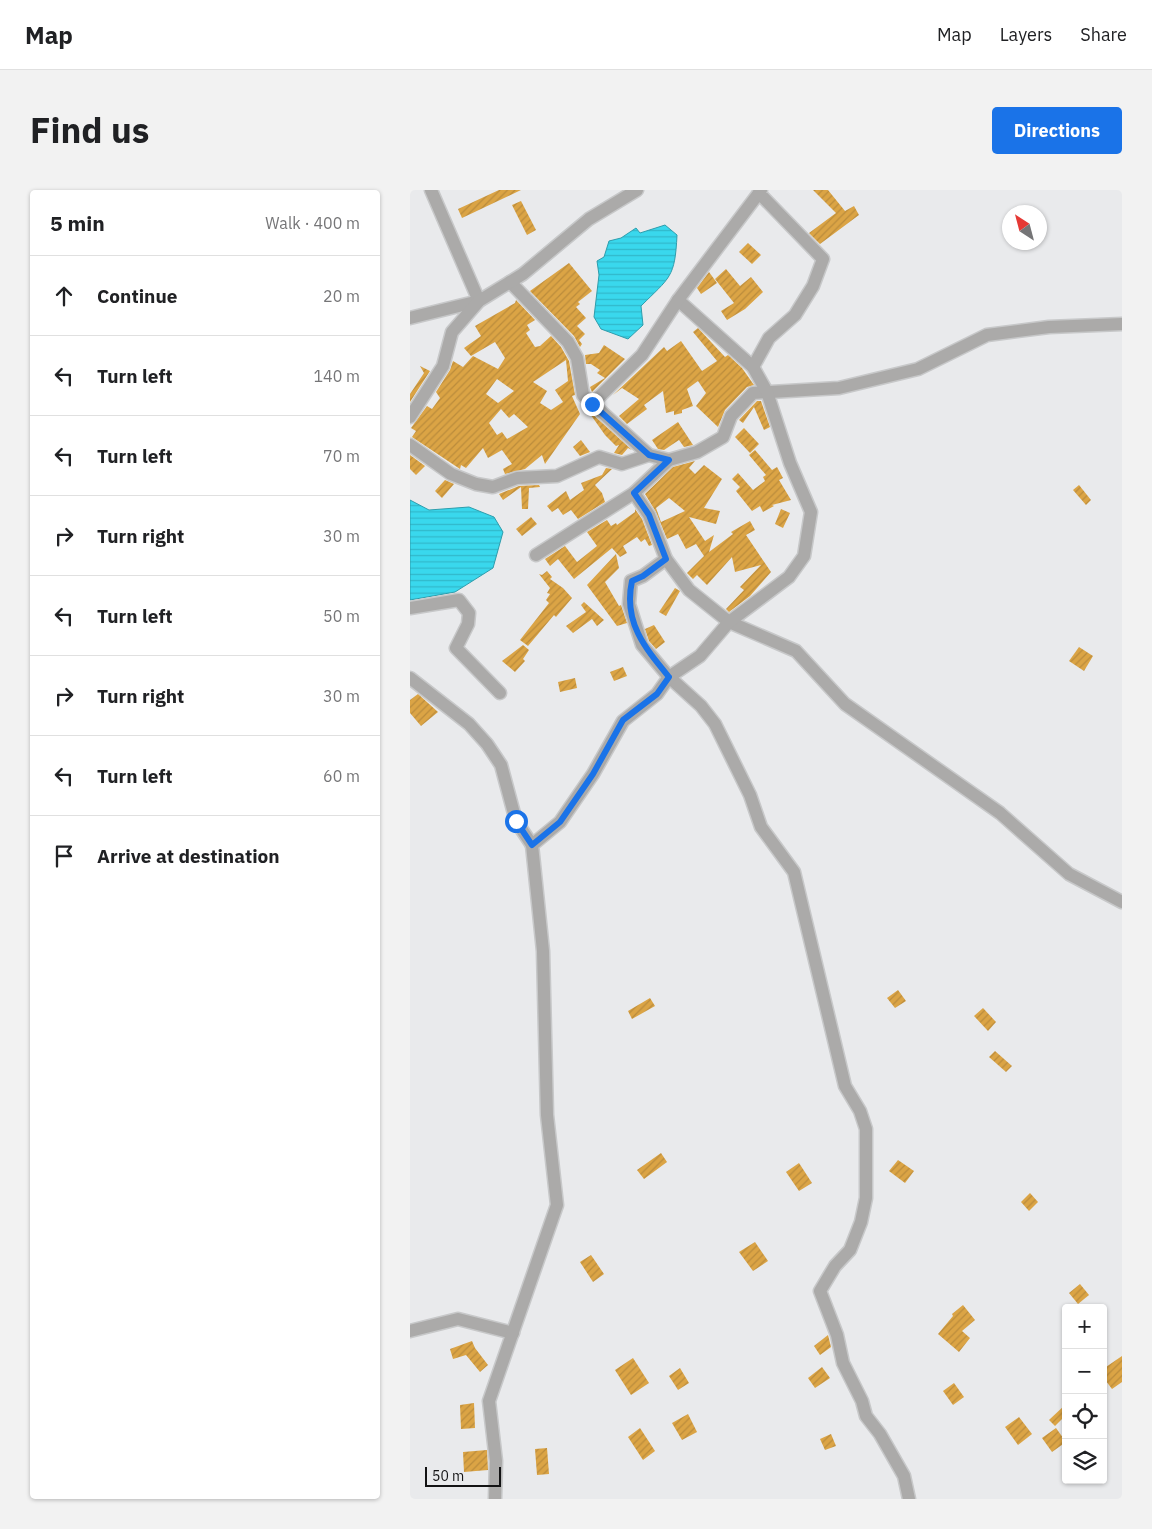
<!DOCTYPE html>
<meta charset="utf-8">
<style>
:root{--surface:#fff;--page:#f2f2f2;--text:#202124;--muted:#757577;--line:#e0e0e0;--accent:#1a73e8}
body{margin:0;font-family:"IBM Plex Sans",sans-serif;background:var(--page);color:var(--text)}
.controls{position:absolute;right:15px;bottom:15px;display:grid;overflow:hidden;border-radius:5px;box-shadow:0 1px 4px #0004}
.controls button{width:45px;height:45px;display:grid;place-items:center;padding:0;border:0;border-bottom:1px solid var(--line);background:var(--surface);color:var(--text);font:25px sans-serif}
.compass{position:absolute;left:592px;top:15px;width:45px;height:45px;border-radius:50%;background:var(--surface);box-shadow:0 1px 4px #0004;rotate:324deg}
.scale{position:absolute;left:15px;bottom:12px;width:76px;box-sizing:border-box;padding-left:5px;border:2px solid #131314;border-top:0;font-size:14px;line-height:18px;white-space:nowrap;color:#131314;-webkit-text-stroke:4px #e9eaec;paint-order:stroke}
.stop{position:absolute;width:15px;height:15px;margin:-11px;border:4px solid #1a73e8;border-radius:50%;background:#fff}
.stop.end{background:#1a73e8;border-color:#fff;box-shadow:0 1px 5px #0008}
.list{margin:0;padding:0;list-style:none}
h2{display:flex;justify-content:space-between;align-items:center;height:65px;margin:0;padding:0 20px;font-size:21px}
h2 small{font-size:16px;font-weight:400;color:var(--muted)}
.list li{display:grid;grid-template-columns:32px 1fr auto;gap:15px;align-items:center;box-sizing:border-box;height:80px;padding:0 20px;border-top:1px solid var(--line)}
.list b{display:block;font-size:19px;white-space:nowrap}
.list em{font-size:16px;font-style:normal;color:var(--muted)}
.icon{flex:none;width:28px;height:28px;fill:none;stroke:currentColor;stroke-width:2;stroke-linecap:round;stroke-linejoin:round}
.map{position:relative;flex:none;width:712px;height:1309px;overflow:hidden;border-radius:5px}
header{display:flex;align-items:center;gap:30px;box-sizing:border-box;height:70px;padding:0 25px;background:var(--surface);border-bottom:1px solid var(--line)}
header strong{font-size:24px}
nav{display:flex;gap:28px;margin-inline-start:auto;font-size:18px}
.intro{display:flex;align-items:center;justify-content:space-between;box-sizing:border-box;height:120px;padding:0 30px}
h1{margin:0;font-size:35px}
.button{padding:12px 22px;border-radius:5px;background:var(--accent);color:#fff;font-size:18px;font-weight:700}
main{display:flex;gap:30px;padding:0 30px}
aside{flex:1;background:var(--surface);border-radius:5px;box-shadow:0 1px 4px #0004}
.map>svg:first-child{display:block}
</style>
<header>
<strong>Map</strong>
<nav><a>Map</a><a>Layers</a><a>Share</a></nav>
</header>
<div class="intro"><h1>Find us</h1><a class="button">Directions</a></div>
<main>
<aside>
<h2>5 min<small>Walk · 400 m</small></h2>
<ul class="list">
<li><svg class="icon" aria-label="ahead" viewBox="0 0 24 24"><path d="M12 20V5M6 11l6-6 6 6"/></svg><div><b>Continue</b></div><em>20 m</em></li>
<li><svg class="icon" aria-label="left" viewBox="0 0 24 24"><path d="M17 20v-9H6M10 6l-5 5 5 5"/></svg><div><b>Turn left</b></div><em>140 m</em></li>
<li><svg class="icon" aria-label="left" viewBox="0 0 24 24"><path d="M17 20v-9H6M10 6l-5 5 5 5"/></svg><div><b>Turn left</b></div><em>70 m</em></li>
<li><svg class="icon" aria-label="right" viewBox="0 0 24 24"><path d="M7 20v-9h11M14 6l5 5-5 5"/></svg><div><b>Turn right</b></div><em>30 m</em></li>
<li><svg class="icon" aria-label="left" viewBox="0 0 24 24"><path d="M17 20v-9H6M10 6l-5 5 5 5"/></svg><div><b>Turn left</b></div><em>50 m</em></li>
<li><svg class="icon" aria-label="right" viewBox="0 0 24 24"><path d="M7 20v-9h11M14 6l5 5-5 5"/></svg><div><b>Turn right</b></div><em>30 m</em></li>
<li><svg class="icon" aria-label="left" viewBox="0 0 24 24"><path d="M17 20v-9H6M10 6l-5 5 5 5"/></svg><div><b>Turn left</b></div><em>60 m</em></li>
<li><svg class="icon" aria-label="arrive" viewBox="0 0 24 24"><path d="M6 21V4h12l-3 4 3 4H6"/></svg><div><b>Arrive at destination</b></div></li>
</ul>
</aside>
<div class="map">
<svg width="712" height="1309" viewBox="0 0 712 1309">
<defs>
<pattern id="water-rules" width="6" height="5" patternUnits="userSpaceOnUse" patternTransform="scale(1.25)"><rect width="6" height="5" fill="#39d8ed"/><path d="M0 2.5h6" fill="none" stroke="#31b8ca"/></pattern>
<pattern id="building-hatch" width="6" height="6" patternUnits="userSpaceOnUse" patternTransform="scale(1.25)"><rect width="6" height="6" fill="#dba445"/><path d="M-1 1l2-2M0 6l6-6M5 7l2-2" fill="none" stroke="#bb8c3c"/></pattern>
</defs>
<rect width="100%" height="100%" fill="#e9eaec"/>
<!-- water -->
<g fill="url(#water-rules)" stroke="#2e9dac">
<path d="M255 35 267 45C265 88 260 87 231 116L233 135 218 149 191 139 184 127 189 85 187 71 194 67 199 51 211 48 226 38 230 43Z"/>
<path d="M0 310 19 320 59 317 84 327 93 342 83 378 45 402 0 410Z"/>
</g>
<!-- building -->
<g fill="url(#building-hatch)" fill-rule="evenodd">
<path d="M89 0H111L52 28 48 19Z"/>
<path d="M403 0H418L435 21 444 16 449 25 410 54 399 43 426 23Z"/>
<path d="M111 11 126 40 117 45 102 15Z"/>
<path d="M338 53 351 65 342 74 329 62Z"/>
<path d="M159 73 182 101 168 112 170 114 166 117 176 128 167 136 175 144 169 150 172 154 170 157 164 146 120 101Z"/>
<path d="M316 79 330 96 341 87 353 102 335 119 317 130 311 121 324 113 305 89Z"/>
<path d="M299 82 307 93 291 104 287 98Z"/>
<path d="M106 110 125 130 117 135 120 140 116 143 125 157 130 156 141 146 151 157 159 171 165 205 162 206 170 224 135 274 132 265 115 279 95 284 93 279 102 274 92 260 78 268 73 258 56 278 51 275 50 279 2 247 6 241 1 238 17 216 22 219 30 208 26 202 40 180 43 171 53 177 63 166 88 179 95 168 85 152 61 166 54 158 71 146 65 136 105 113ZM156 170 158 191 145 200 153 212 141 220 130 213 137 201 123 192ZM87 189 104 201 88 213 76 204ZM91 219 99 228 104 224 118 237 97 249 92 242 87 245 79 233Z"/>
<path d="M288 138 315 167 318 165 332 178 344 195 337 197 315 220 308 237 286 216 296 203 288 191 277 199 283 216 272 220V223L264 225V221L256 223 253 201 234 215 237 219 217 234 209 226 229 209 212 198 203 205 254 157 257 161 271 151 292 181 307 171 283 142Z"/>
<path d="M194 155 215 169 182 202 180 197 195 188 187 183 190 180 181 174H176L175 165 189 163Z"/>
<path d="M10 176 20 181 0 212V204L14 183Z"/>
<path d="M347 211H351L360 237 354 240 344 217 333 233 329 230Z"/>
<path d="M178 221H179L222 260 218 258 212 265 204 263 209 255 206 256 195 245Z"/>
<path d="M268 232 283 255 274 257 269 250 254 260 248 259 242 250Z"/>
<path d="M334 238 349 254 340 263 325 247Z"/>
<path d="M171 250 180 262 170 266 163 257Z"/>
<path d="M345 260 362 280 367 277 373 288 369 290 381 310 362 315 364 316 353 322 350 316 342 321 326 301 330 297 322 289 328 283 343 300 355 291 353 287 356 285 339 265Z"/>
<path d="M0 265 15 276 6 285 0 279Z"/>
<path d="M285 271 279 278 285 284 294 275 312 289 294 318 310 321 306 334 279 327 295 351 304 345 299 362 323 344 321 342 340 331 345 340 336 345 361 382 340 406 319 422 316 419 334 400 330 397 351 375 325 382 322 367 297 395 287 385 283 389 277 383 294 366 286 354 276 359 268 344 257 349 246 322 235 304 263 277ZM259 308 275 321 251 332 246 318Z"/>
<path d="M196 278 202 279 185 295 192 303 195 312 168 329 161 320 153 325 148 318 142 322 137 316 156 301 160 310 174 300 171 293 192 285Z"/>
<path d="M35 290 44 294 32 308 25 301Z"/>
<path d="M129 295 130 297 119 298 118 319H112L111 297 93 310 89 304 109 296Z"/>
<path d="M669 295 681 310 676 315 663 300Z"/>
<path d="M225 319 232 329 242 355 239 356 235 349 231 352 227 347 213 356 217 363 210 367 202 358 164 389 148 369 140 376 135 369 155 356 167 372 187 356 177 342 197 330 201 336 206 333 207 335 225 322Z"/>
<path d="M371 319 380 323 373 338 365 334Z"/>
<path d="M121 327 127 334 112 346 106 339Z"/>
<path d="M206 364 209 378 195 392 209 416 211 415 217 433 207 436 177 395Z"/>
<path d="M137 381 142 387 140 389 153 398 162 408 146 427 144 425 118 456 110 450 139 413 136 410 140 404 137 403 140 398 129 384 132 385Z"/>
<path d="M265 398 270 401 256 426 249 422Z"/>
<path d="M174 412 194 430 187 436 182 429 163 443 156 436 176 422 171 415Z"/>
<path d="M244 435 255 452 246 459 239 451 235 439Z"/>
<path d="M113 455 119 460 113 469 115 471 105 482 92 471Z"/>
<path d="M669 457 683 466 674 481 659 471Z"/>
<path d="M213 477 217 486 204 491 200 482Z"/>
<path d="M165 488 167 498 150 502 148 492Z"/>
<path d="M8 504 28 522 11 536 0 523V510Z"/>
<path d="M488 800 496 811 485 818 477 808Z"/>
<path d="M240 808 245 816 222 829 218 821Z"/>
<path d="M573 818 586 832 578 841 564 826Z"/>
<path d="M585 861 602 876 596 882 579 867Z"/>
<path d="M251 963 257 972 234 989 227 980Z"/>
<path d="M488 970 504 981 495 993 479 981Z"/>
<path d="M389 973 402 993 389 1001 376 982Z"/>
<path d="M620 1003 628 1012 619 1021 611 1012Z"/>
<path d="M345 1052 358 1071 343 1081 329 1062Z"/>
<path d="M181 1065 194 1084 183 1092 170 1072Z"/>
<path d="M670 1094 679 1105 668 1114 659 1103Z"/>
<path d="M553 1115 565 1130 552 1141 560 1148 549 1162 528 1144 543 1126 542 1124Z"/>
<path d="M418 1145 421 1157 410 1165 404 1156Z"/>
<path d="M62 1151 65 1158 78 1175 70 1182 56 1165 43 1169 40 1159Z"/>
<path d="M712 1166V1192L702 1199 693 1187V1179Z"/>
<path d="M223 1168 239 1193 221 1205 205 1180Z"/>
<path d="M412 1177 420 1188 405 1198 398 1188Z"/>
<path d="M270 1178 279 1193 268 1200 259 1186Z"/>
<path d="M544 1193 554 1207 543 1215 533 1201Z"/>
<path d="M64 1213 65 1238 51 1239 50 1215Z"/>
<path d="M656 1214V1225L645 1236 639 1230Z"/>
<path d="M278 1224 287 1242 272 1250 262 1233Z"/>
<path d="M609 1227 622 1244 608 1255 595 1237Z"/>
<path d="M230 1238 245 1261 233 1270 218 1247Z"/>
<path d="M646 1238 656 1252 642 1262 632 1248Z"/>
<path d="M421 1244 426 1256 415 1260 410 1249Z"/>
<path d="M137 1258 139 1284 127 1285 125 1259Z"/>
<path d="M77 1260 78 1280 54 1282 53 1262Z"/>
</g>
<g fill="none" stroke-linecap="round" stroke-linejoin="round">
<defs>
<g id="street">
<path d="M100 92 158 152 167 168 173 205 239 265 259 270 287 262 313 247 321 226 343 203 429 198 508 179 577 145 639 137 712 134"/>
<path d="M268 110 343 177"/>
<path d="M0 128 69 111 21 0"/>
<path d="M182 214 232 165 268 110 349 3"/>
<path d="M0 227 33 176 42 142 69 111 113 84 179 29 227 0"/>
<path d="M0 255 41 284 66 294 83 297 107 288 147 286 189 267 212 274 239 265"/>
<path d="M224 303 239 325 256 369 279 400 319 432 386 461 435 514 590 623 659 684 712 712"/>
<path d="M126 365 224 303 259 270"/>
<path d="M256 369 233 386 221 391 219 414 232 455 259 487 291 516 305 534 340 605 351 637 384 682 435 896 450 921 456 939V1008L451 1032 440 1060 425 1076 410 1101 427 1145 433 1173 452 1211 456 1226 470 1244 494 1286 499 1309"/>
<path d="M0 418 49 410 59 423 58 434 46 458 90 503"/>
<path d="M0 488 59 534 77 554 91 575 106 631 122 655"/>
<path d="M0 1141 48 1129 103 1143"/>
<path d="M85 1309 86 1271 79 1211 147 1015 137 925 133 761 122 655 150 632 183 584 213 531 247 504 259 487 290 466 319 432 379 387 394 366 401 322 380 273 357 202 343 177 359 148 385 125 403 96 413 69 349 3 351 0"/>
</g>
</defs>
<!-- street casing -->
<use href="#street" stroke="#c7c8c9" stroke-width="15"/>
<!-- street -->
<use href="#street" stroke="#abaaa9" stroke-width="12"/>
</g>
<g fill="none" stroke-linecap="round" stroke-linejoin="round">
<!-- route -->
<path stroke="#1a73e8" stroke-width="6" d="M106 631 122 655 150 632 183 584 213 530 247 504 259 487C235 458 213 432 222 391L233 386 256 369 239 325 224 303 259 270 239 265 182 214"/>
</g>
</svg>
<div class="controls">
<button>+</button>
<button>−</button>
<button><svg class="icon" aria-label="locate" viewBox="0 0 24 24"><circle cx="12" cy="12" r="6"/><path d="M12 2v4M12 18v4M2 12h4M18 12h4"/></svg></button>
<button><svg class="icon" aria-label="layers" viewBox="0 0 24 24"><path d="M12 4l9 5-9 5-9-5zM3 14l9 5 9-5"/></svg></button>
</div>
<svg class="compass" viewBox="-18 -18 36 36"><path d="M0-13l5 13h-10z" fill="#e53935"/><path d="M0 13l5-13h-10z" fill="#757577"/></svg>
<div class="scale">50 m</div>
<div class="stop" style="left:106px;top:631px"></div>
<div class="stop end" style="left:182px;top:214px"></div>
</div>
</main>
